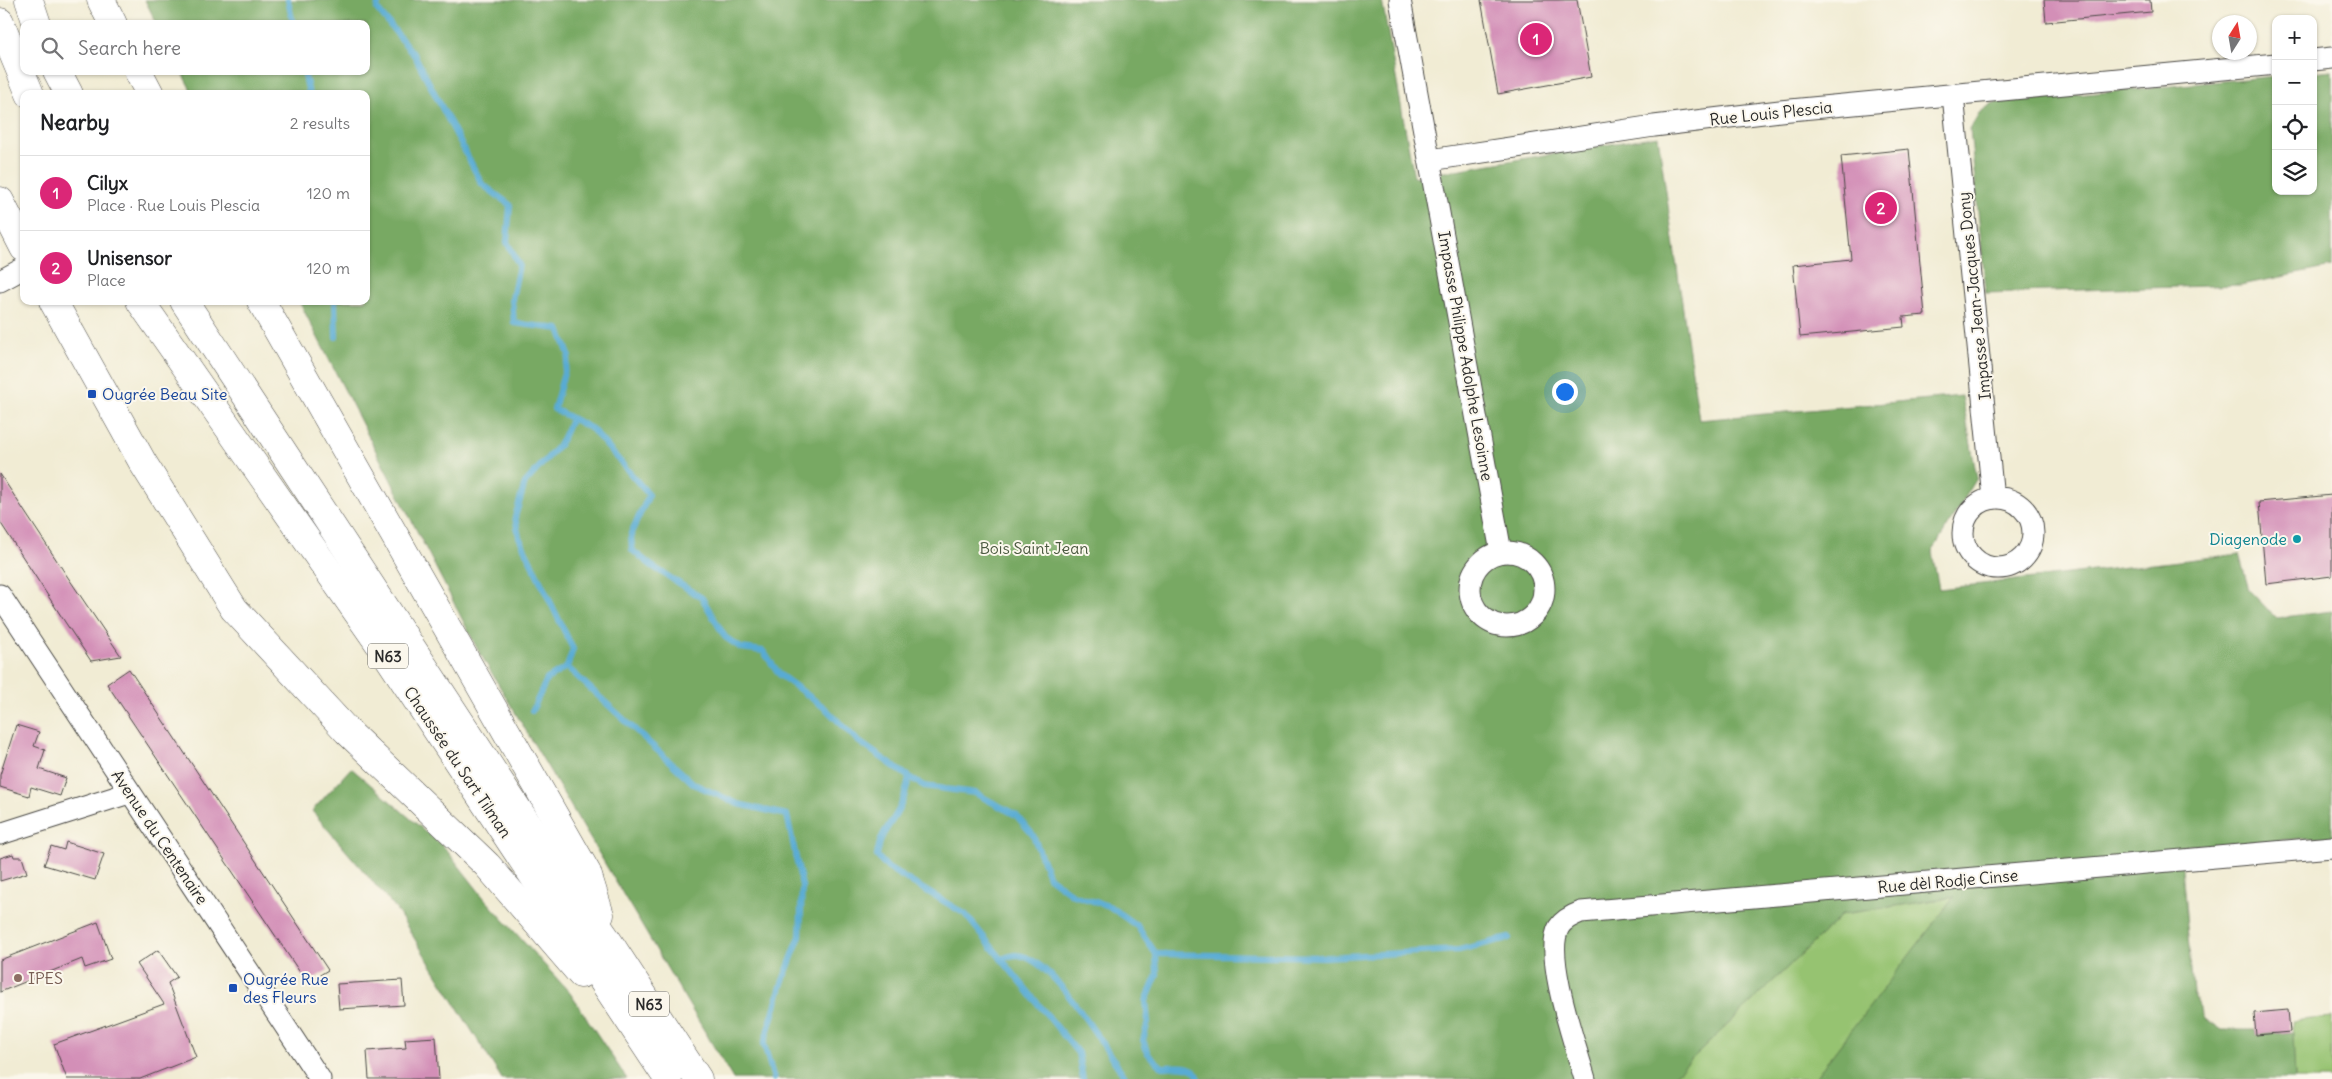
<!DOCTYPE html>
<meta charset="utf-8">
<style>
:root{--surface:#fff;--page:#f6f6f6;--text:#202124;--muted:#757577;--line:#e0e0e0;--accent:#db2777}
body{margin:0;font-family:Delius,sans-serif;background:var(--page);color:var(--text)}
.controls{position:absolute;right:15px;top:15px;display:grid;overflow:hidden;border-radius:10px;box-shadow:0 1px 4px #0004}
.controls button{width:45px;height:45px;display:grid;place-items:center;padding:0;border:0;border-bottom:1px solid var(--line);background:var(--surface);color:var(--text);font:25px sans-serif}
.compass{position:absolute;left:2212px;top:15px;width:45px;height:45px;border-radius:50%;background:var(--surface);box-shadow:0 1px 4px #0004;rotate:11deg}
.you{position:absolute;left:1564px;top:391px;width:18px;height:18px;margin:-12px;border:4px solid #fff;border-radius:50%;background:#1a73e8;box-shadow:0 0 0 8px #1a73e833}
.badge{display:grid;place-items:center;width:32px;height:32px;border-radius:50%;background:var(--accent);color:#fff;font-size:16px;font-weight:700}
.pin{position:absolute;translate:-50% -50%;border:2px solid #fff;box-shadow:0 1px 5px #0006}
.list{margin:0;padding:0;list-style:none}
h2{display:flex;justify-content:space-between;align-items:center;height:65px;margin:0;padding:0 20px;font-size:21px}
h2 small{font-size:16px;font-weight:400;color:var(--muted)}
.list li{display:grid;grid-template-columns:32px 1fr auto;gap:15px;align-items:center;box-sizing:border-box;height:75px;padding:0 20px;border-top:1px solid var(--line)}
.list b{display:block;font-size:19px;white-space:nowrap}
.list p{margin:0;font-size:16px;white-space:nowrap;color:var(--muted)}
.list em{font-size:16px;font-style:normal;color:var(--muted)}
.icon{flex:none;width:28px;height:28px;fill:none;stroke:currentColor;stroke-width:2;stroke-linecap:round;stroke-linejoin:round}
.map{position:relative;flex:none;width:2332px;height:1079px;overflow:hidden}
.search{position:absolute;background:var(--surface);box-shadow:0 1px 4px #0004;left:20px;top:20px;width:350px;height:55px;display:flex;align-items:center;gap:12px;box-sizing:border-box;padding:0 18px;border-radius:10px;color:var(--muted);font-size:19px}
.panel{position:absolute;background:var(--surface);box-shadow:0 1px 4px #0004;left:20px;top:90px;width:350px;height:215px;border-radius:10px}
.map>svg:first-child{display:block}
</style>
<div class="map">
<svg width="2332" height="1079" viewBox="0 0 2332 1079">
<rect width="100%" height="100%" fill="#fbf7ec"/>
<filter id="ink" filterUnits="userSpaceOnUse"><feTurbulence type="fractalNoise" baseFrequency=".02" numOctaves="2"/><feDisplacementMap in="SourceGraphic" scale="10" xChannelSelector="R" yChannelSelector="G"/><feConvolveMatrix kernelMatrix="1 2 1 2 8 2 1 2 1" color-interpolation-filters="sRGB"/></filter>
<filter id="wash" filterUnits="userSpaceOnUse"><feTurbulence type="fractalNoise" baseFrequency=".0096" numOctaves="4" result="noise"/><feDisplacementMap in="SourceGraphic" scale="20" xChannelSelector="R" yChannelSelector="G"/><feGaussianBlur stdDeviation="1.12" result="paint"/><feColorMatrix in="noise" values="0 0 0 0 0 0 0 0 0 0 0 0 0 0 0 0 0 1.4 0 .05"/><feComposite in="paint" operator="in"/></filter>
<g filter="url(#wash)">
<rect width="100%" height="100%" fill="#f1ecd4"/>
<!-- green -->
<g fill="#96c371" stroke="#60774e">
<path d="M1955 897 1814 1079H1671L1843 914Z"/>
<path d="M2332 1017V1079H2295L2292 1021Z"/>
</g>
<!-- forest -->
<g fill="#78a963" stroke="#526a47">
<path d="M145 0H1382L1414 177 1658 136 1699 420 1962 396 1977 478 1932 552 1939 589 2239 554 2249 590 2276 618 2332 611V837L2180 846 2193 993 2205 1018 2222 1030H2255L2256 1035 2293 1032 2295 1079H1814L1954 897 1843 914 1671 1079H733L478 650 299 301H366V94H193L181 71H366V24H157Z"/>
<path d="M2332 70V267L2241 285 1986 293 1970 129 1979 113 1993 103 2276 76V191H2313V72Z"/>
<path d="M351 768 445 848 484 898 570 993 627 1079H502L396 909 312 811Z"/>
</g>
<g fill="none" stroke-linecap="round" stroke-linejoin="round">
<!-- stream -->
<g stroke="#58abd3" stroke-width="6">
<path d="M288 0 293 24"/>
<path d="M379 0 377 9 415 56 482 184 510 205 507 242 519 265 512 299 514 323 559 329 569 355 554 409 592 429 649 495 631 533 632 550 652 566 702 598 725 637 741 648 763 651 780 675 825 708 858 741 909 777 924 786 975 793 1016 815 1033 835 1049 877 1073 895 1109 906 1137 926 1156 954 1157 975 1146 1001 1148 1022 1143 1040 1148 1054 1162 1067C1175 1067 1195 1062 1199 1079"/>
<path d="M304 71 309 94"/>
<path d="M335 301 336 337"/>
<path d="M567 667 694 784 738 804 787 815 802 886 800 936 782 983 764 1044 774 1079"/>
<path d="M532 711 547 679 567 667 573 649 519 537 515 517 525 483 560 444 571 420"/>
<path d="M909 777C907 788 905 797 900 807 890 828 881 829 877 856L888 868 965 914 1078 1053 1083 1079"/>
<path d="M1156 954 1325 957 1459 950 1509 938"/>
<path d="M1001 959C1005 958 1011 955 1016 955 1053 955 1105 1052 1127 1079"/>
</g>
</g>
<g id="blocks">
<!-- building -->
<g fill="#d38fb7">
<path d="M1481 0H1577L1591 77 1498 94Z"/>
<path d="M2044 0H2150L2151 12 2046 22Z"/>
<path d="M1909 149 1925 315 1903 317 1904 327 1800 337 1793 265 1851 259 1841 156Z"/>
<path d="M0 474 65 573 121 656 91 661 65 622 0 522Z"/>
<path d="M2332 495V576L2266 584 2259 502Z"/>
<path d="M129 669 328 970 307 983 107 684Z"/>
<path d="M16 725 39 732 34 746 45 750 39 769 66 778 60 796 31 787 29 796 0 787V775Z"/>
<path d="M66 842 104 854 95 880 44 865 51 846 64 850Z"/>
<path d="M13 854 14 857H22L27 873 0 881V858Z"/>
<path d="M98 922 111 959 85 968 82 959 0 992V960Z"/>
<path d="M158 950 177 977 168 983 196 1057 140 1079H67L54 1044 164 1004 137 964Z"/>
<path d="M402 980 404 1005 339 1009 337 984Z"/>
<path d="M2288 1010 2290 1032 2256 1035 2254 1013Z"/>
<path d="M436 1037 439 1079H369L367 1051 406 1048 405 1039Z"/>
</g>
</g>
</g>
<g filter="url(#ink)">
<use href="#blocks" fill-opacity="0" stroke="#494844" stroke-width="1"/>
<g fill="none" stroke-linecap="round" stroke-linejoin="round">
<defs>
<g id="minor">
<path d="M1400 0 1501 552"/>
<path d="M2313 60 2332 58"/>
<path d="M1953 95 1993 498"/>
<path d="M1430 160 1654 126 1780 111 2276 64"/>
<path d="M0 281 24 268"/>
<circle cx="1998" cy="533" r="35"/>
<circle cx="1507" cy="589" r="37"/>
<path d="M0 595 320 1079"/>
<path d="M0 834 129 793"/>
<path d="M1585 1079C1576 1047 1543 955 1559 927 1564 919 1573 915 1581 912L2332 847"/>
</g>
<g id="highway">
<path d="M29 0 37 24"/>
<path d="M101 0 113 24"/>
<path d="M0 22 30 94"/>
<path d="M57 71 69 94"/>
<path d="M138 71 150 94"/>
<path d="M0 201 24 248"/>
<path d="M53 301 143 463 234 609 347 731 487 865 581 974"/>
<path d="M140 301 385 652 668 1079"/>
<path d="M184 301 545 851 606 938 698 1079"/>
<path d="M261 301 587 873 600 915"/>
</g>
</defs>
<!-- minor casing -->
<use href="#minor" stroke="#494844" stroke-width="23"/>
<!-- highway casing -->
<use href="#highway" stroke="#494844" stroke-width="29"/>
<!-- minor -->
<use href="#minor" stroke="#fff" stroke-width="21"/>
<!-- highway -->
<use href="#highway" stroke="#fff" stroke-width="28"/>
</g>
</g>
<!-- markers -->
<g fill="#1a4fb4" stroke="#fbf7ec" stroke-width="2">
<rect x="87" y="389" width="10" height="10" rx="2.5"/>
<rect x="228" y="983" width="10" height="10" rx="2.5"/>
</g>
<circle fill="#0f9aa8" stroke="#fbf7ec" stroke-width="2" cx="2297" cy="539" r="5"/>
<circle fill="#8d6e63" stroke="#fbf7ec" stroke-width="2" cx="18" cy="978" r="5"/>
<g text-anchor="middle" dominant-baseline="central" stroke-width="4" stroke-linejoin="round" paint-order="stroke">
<!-- shield labels -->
<g fill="#fbf7ec" stroke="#696865" stroke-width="1">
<rect x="368" y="643.5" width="40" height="25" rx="4"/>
<rect x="629" y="991.5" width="40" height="25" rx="4"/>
</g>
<g font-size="15" font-weight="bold" fill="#2b2b2b">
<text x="388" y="656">N63</text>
<text x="649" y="1004">N63</text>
</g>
<!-- street labels -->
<g font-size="16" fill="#2b2b2b" stroke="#fbf7ec">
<text transform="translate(1771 113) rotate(-6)">Rue Louis Plescia</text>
<text transform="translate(1974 296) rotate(-96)">Impasse Jean-Jacques Dony</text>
<text transform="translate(1466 356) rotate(80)">Impasse Philippe Adolphe Lesoinne</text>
<text transform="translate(458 762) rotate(56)">Chaussée du Sart Tilman</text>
<text transform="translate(160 837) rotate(56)">Avenue du Centenaire</text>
<text transform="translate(1948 881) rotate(-5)">Rue dèl Rodje Cinse</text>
</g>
<!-- transit labels -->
<g font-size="16" fill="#164399" stroke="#fbf7ec" text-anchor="start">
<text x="102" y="394">Ougrée Beau Site</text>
<text x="243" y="979">Ougrée Rue<tspan x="243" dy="18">des Fleurs</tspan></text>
</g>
<!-- culture labels -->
<g font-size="16" fill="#0d838f" stroke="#fbf7ec" text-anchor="end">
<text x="2287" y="539">Diagenode</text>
</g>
<!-- park labels -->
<g font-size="16" fill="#4b5940" stroke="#fbf7ec">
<text x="1034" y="548">Bois Saint Jean</text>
</g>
<!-- education labels -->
<g font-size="16" fill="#785e54" stroke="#fbf7ec" text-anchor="start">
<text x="28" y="978">IPES</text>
</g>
</g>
</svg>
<div class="controls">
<button>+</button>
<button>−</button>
<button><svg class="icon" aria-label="locate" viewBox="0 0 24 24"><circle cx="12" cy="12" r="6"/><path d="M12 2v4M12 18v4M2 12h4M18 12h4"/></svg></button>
<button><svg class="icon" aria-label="layers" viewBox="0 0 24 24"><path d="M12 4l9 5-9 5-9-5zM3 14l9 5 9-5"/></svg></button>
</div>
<svg class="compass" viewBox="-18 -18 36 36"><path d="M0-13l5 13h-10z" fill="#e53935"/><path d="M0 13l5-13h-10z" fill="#757577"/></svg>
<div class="you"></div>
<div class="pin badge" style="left:1536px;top:39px">1</div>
<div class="pin badge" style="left:1881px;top:208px">2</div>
<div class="search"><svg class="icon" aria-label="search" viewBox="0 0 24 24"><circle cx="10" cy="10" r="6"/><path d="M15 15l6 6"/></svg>Search here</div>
<section class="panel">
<h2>Nearby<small>2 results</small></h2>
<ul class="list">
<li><span class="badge">1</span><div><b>Cilyx</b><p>Place · Rue Louis Plescia</p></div><em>120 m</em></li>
<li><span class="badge">2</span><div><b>Unisensor</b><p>Place</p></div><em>120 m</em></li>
</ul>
</section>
</div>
